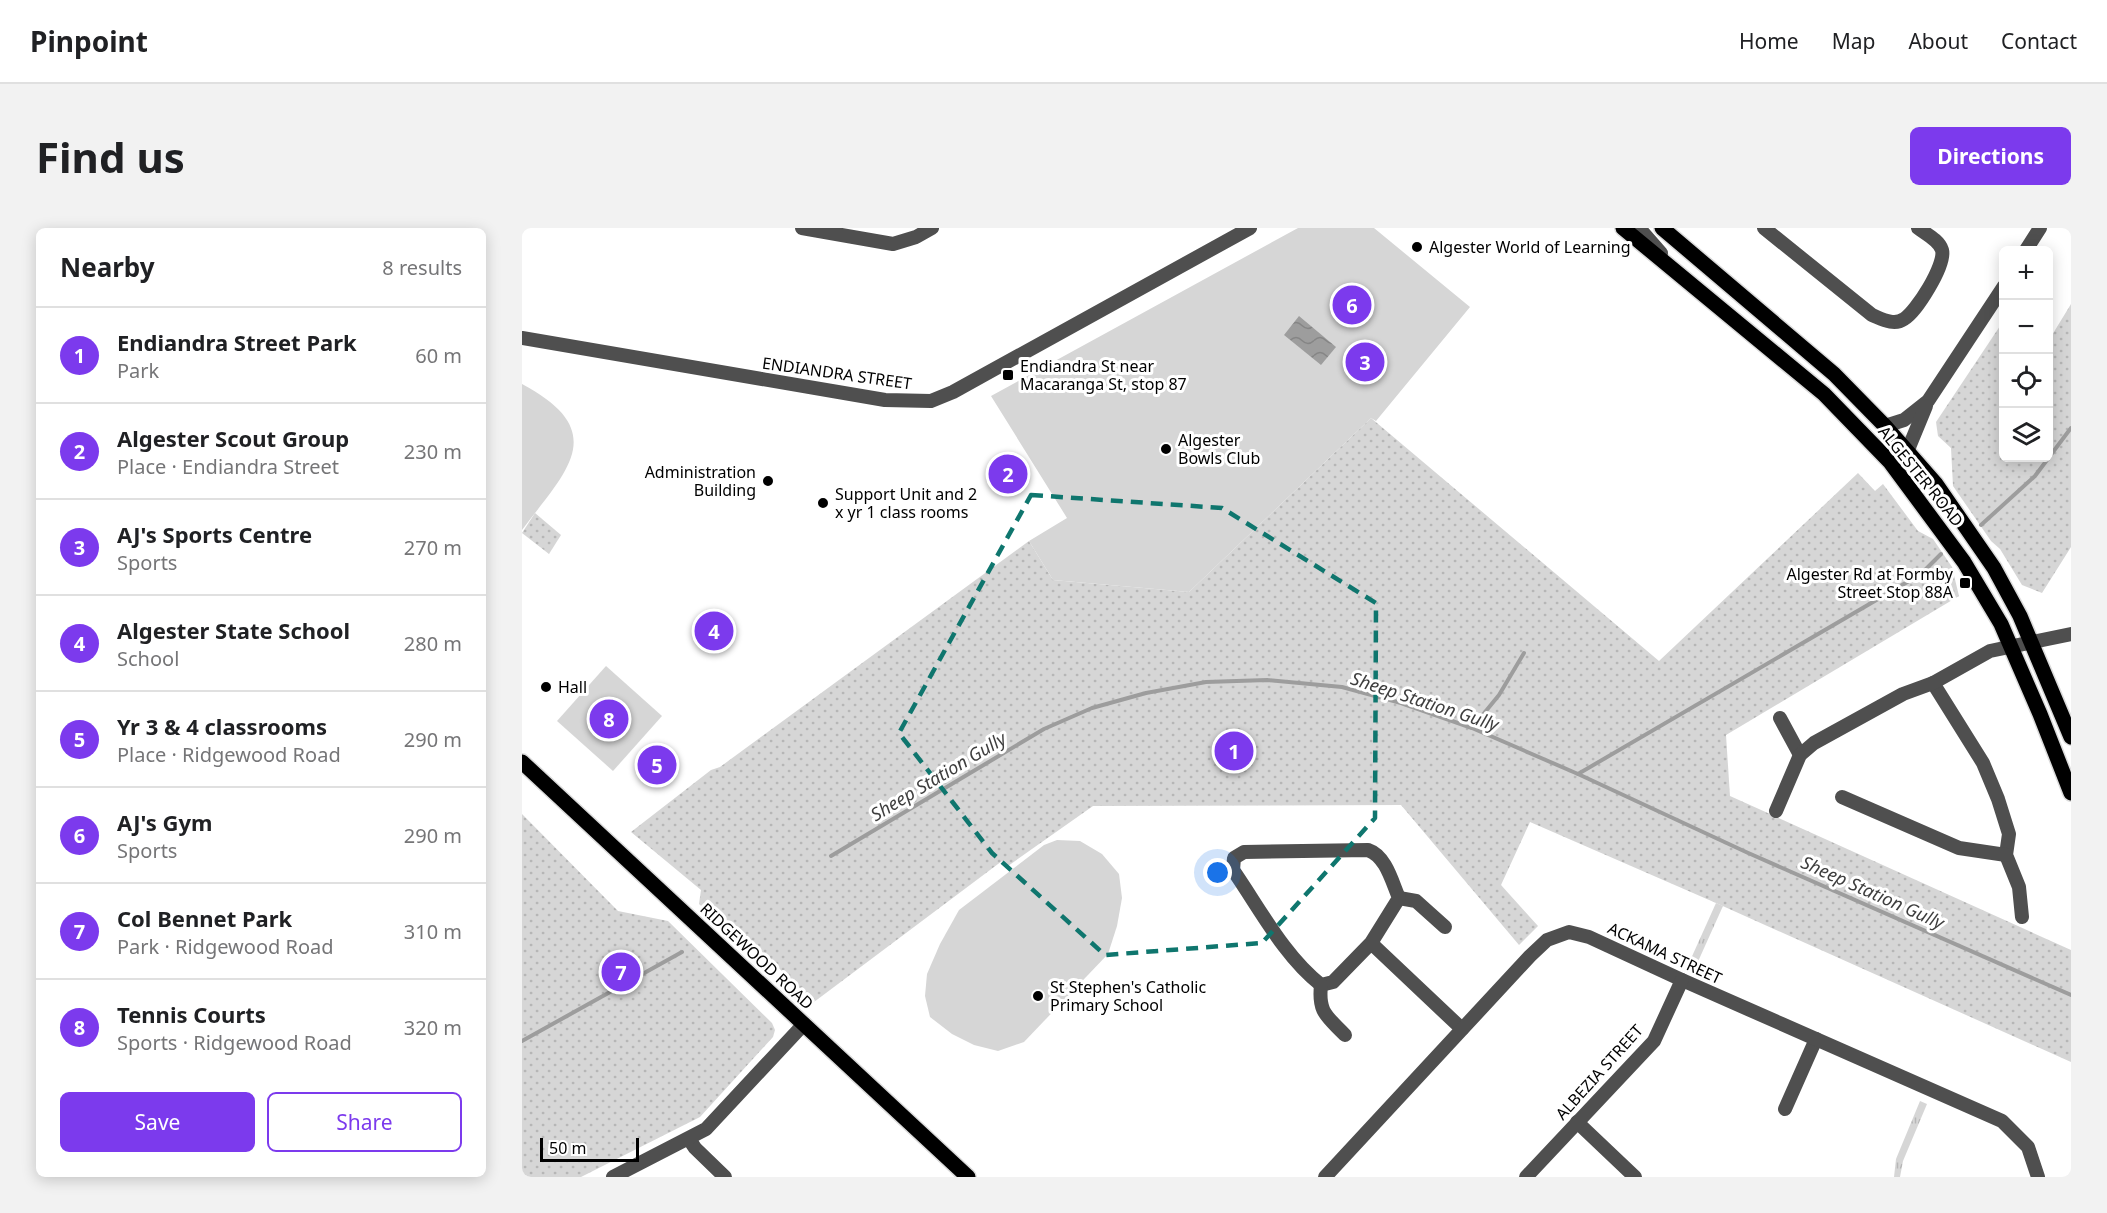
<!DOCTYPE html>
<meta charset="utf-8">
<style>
:root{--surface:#fff;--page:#f2f2f2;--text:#202124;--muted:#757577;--line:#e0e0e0;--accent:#7c3aed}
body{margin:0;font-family:"Noto Sans",sans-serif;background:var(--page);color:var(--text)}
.controls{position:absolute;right:18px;top:18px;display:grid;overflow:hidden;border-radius:9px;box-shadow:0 3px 15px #0003}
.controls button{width:54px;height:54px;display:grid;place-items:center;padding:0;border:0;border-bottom:2px solid var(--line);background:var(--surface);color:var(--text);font:30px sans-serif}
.scale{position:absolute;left:18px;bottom:15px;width:99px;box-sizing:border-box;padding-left:6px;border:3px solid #000;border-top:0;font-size:16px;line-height:21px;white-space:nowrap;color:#000;-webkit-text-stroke:4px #fff;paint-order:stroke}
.you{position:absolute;left:696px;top:645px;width:21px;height:21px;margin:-15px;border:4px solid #fff;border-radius:50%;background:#1a73e8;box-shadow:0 0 0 9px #1a73e833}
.badge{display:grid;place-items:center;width:39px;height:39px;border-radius:50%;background:var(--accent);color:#fff;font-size:20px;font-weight:700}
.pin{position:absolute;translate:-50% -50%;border:3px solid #fff;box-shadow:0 2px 6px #0006}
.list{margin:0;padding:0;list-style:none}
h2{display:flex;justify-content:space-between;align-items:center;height:78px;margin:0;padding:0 24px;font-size:26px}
h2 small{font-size:20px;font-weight:400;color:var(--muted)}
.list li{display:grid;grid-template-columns:39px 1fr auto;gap:18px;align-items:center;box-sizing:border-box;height:96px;padding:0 24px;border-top:2px solid var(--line)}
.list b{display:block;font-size:22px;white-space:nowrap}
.list p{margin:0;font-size:20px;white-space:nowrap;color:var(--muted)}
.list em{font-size:20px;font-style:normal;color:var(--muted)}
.actions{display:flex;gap:12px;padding:18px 24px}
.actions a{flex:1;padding:14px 0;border:2px solid var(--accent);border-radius:9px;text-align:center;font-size:21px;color:var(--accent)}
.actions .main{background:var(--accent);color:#fff}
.icon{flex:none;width:33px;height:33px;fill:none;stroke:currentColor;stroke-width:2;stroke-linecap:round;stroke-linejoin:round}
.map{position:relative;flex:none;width:1549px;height:949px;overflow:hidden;border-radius:9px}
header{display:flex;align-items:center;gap:36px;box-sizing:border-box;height:84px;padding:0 30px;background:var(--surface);border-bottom:2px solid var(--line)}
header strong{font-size:28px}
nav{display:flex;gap:33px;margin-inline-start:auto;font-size:21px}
.intro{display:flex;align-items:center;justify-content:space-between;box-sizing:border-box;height:144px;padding:0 36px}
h1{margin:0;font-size:42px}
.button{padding:15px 27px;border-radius:9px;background:var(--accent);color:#fff;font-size:21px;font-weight:700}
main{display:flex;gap:36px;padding:0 36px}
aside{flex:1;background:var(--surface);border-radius:9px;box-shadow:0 3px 15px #0003}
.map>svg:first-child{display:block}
</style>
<header>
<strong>Pinpoint</strong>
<nav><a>Home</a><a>Map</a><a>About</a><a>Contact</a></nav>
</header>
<div class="intro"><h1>Find us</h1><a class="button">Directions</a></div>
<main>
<aside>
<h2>Nearby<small>8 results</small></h2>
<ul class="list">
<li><span class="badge">1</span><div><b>Endiandra Street Park</b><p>Park</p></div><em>60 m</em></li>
<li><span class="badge">2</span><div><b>Algester Scout Group</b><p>Place · Endiandra Street</p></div><em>230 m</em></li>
<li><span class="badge">3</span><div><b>AJ's Sports Centre</b><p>Sports</p></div><em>270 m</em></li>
<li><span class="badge">4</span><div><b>Algester State School</b><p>School</p></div><em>280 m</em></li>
<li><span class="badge">5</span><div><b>Yr 3 &amp; 4 classrooms</b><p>Place · Ridgewood Road</p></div><em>290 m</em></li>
<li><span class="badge">6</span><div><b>AJ's Gym</b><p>Sports</p></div><em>290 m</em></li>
<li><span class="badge">7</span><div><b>Col Bennet Park</b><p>Park · Ridgewood Road</p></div><em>310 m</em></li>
<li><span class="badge">8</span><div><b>Tennis Courts</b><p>Sports · Ridgewood Road</p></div><em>320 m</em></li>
</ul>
<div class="actions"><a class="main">Save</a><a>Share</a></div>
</aside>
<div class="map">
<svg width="1549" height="949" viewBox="0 0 1549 949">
<defs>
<pattern id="grass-tufts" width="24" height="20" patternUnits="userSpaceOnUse" patternTransform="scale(1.5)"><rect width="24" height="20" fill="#d6d6d6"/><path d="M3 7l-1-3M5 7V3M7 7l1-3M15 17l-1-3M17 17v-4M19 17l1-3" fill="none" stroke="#b6b6b6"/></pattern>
<pattern id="park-dots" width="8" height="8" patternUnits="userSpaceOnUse" patternTransform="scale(1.5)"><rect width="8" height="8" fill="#d6d6d6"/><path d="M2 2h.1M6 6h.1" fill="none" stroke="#b6b6b6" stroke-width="1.8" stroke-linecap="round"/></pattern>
<pattern id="water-waves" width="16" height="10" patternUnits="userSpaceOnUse" patternTransform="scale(1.5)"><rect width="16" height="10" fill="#9d9d9d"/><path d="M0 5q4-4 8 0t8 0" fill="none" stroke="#858585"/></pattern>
</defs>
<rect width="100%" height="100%" fill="#fff"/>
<!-- grass -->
<g fill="url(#grass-tufts)">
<path d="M1194 675 1201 678 1174 738 1167 735Z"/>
<path d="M1398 873 1405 876 1381 933 1378 949H1372L1374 931Z"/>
</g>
<!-- park -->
<g fill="url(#park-dots)">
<path d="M1549 76V319L1520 365 1500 357 1478 321 1469 313 1431 258 1429 220 1416 208 1414 194 1478 98 1482 100V230H1526L1527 112Z"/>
<path d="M849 190 1137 433 1336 245 1353 263 1361 256 1396 303 1411 311 1430 339 1437 368 1204 507 1208 568 1549 722V834L1194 675 1008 594 979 657 1016 698 997 717 879 577 571 578 486 638 480 633 292 774 239 723 222 717 177 676 179 662 109 604 189 542 198 539 507 313 531 352 667 364Z"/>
<path d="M13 285 39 307 27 326 0 305Z"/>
<path d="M0 586 96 683 146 693 250 795 253 802 251 809 178 889 59 949H0Z"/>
</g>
<!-- pitch -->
<g fill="#d6d6d6">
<path d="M776 0H852L948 79 854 193 849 190 667 364 531 352 507 313 545 290 469 168Z"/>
<path d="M0 156C90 204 44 243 0 302Z"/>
<path d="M84 438 140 488 91 543 35 493Z"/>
<path d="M535 612 558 613 580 626 597 646 600 670 595 698 586 726 502 814 476 823 452 817 430 806 408 789 403 768 405 746 418 716 437 682 522 617Z"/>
</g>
<!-- water -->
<path fill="url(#water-waves)" d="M777 88 814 119 799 137 762 107Z"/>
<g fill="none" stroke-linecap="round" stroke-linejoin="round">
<!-- stream -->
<g stroke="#9d9d9d" stroke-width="4">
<path d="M1459 297 1513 248 1549 200"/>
<path d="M950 500 977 467 1002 425"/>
<path d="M1056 546 1399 346 1419 326"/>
<path d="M309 628 522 501 570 480 624 465 684 454 745 452 820 459 879 475 950 500 1056 546 1224 624 1549 767"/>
<path d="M0 813 160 724"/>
</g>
<defs>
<g id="major">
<path d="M1101 0 1302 166 1368 234 1442 334 1479 396 1518 486 1549 565"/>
<path d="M1140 0 1312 146 1363 198 1414 256 1472 340 1498 388 1549 509"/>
<path d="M0 534 446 949"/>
</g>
</defs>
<!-- major casing -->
<use href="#major" stroke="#dbdbdb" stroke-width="18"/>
<!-- minor -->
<g stroke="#4f4f4f" stroke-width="14">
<path d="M280 0 371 16 394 9 410 0"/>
<path d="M1117 0 1139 25"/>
<path d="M1242 0 1350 87C1360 91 1372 98 1382 91 1394 84 1424 37 1420 22 1417 12 1404 6 1396 0"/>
<path d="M1504 22 1518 0"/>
<path d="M0 110 363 172 409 173 431 164 728 0"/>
<path d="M1363 198 1382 192 1406 173 1482 58"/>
<path d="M1385 224 1404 178"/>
<path d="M1411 455 1461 535 1476 571 1487 606 1484 627 1497 659 1500 689"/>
<path d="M1258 490 1278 527"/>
<path d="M1320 569 1437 620 1484 627"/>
<path d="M1254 583 1278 527 1292 515 1381 466 1411 455 1468 423 1549 406"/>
<path d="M877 670 894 673 923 699"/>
<path d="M849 715 811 754 799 757C762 728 738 681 711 642L712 630 722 624 846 622C864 628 870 654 877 670L849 715 940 801"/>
<path d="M799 757C796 785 805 788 823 807"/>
<path d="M1263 881 1294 811"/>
<path d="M1055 894 1113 949"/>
<path d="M167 911 173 920 203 949"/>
<path d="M91 949 184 901 282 796"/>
<path d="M803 949 1008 728 1025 712 1047 704 1067 709 1160 752 1480 893 1506 919 1516 949"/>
<path d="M1004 949 1132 813 1160 752"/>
</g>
<!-- major -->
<use href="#major" stroke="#000" stroke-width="15"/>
</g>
<!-- marked area -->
<path fill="none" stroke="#0f766e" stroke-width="4.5" stroke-dasharray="12 8" stroke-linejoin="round" d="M509 267 700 280 854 375 853 590 740 715 583 727 470 625 377 505Z"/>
<!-- markers -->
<g fill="#000" stroke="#fff" stroke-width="2">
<circle cx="895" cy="19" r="6"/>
<rect x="480" y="141" width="12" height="12" rx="3"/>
<circle cx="644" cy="221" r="6"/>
<circle cx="246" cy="253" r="6"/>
<circle cx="301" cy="275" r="6"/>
<rect x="1437" y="349" width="12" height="12" rx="3"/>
<circle cx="24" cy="459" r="6"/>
<circle cx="516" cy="768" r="6"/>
</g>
<g text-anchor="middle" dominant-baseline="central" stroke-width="6" stroke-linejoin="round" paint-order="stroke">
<!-- poi labels -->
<g font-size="16" fill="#000" stroke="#fff" text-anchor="start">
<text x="907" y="19">Algester World of Learning</text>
<text x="498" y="138">Endiandra St near<tspan x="498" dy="18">Macaranga St, stop 87</tspan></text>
<text x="656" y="212">Algester<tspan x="656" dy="18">Bowls Club</tspan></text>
<text x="234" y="244" text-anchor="end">Administration<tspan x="234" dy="18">Building</tspan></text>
<text x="313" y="266">Support Unit and 2<tspan x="313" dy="18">x yr 1 class rooms</tspan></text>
<text x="1431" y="346" text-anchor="end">Algester Rd at Formby<tspan x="1431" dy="18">Street Stop 88A</tspan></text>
<text x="36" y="459">Hall</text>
<text x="528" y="759">St Stephen's Catholic<tspan x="528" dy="18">Primary School</tspan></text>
</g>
<!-- street labels -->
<g font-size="16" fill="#000" stroke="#fff">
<text transform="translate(315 145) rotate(8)">ENDIANDRA STREET</text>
<text transform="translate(1399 248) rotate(51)">ALGESTER ROAD</text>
<text transform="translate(1143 725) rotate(25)">ACKAMA STREET</text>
<text transform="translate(235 728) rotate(43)">RIDGEWOOD ROAD</text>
<text transform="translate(1077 844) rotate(-48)">ALBEZIA STREET</text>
</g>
<!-- water labels -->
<g font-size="18" font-style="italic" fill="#3e3e3e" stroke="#fff">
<text transform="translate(903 473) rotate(18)">Sheep Station Gully</text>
<text transform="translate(416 548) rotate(-31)">Sheep Station Gully</text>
<text transform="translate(1351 664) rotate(24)">Sheep Station Gully</text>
</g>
</g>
</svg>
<div class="controls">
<button>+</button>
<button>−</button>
<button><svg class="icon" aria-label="locate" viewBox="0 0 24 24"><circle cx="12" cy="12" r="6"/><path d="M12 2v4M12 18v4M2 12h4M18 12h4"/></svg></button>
<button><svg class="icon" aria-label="layers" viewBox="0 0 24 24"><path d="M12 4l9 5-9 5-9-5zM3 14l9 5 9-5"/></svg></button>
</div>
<div class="scale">50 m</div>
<div class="you"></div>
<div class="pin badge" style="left:712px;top:523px">1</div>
<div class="pin badge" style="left:486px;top:246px">2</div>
<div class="pin badge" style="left:843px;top:134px">3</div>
<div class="pin badge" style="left:192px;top:403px">4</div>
<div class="pin badge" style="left:135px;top:537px">5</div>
<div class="pin badge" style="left:830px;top:77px">6</div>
<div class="pin badge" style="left:99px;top:744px">7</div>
<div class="pin badge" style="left:87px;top:491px">8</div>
</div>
</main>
